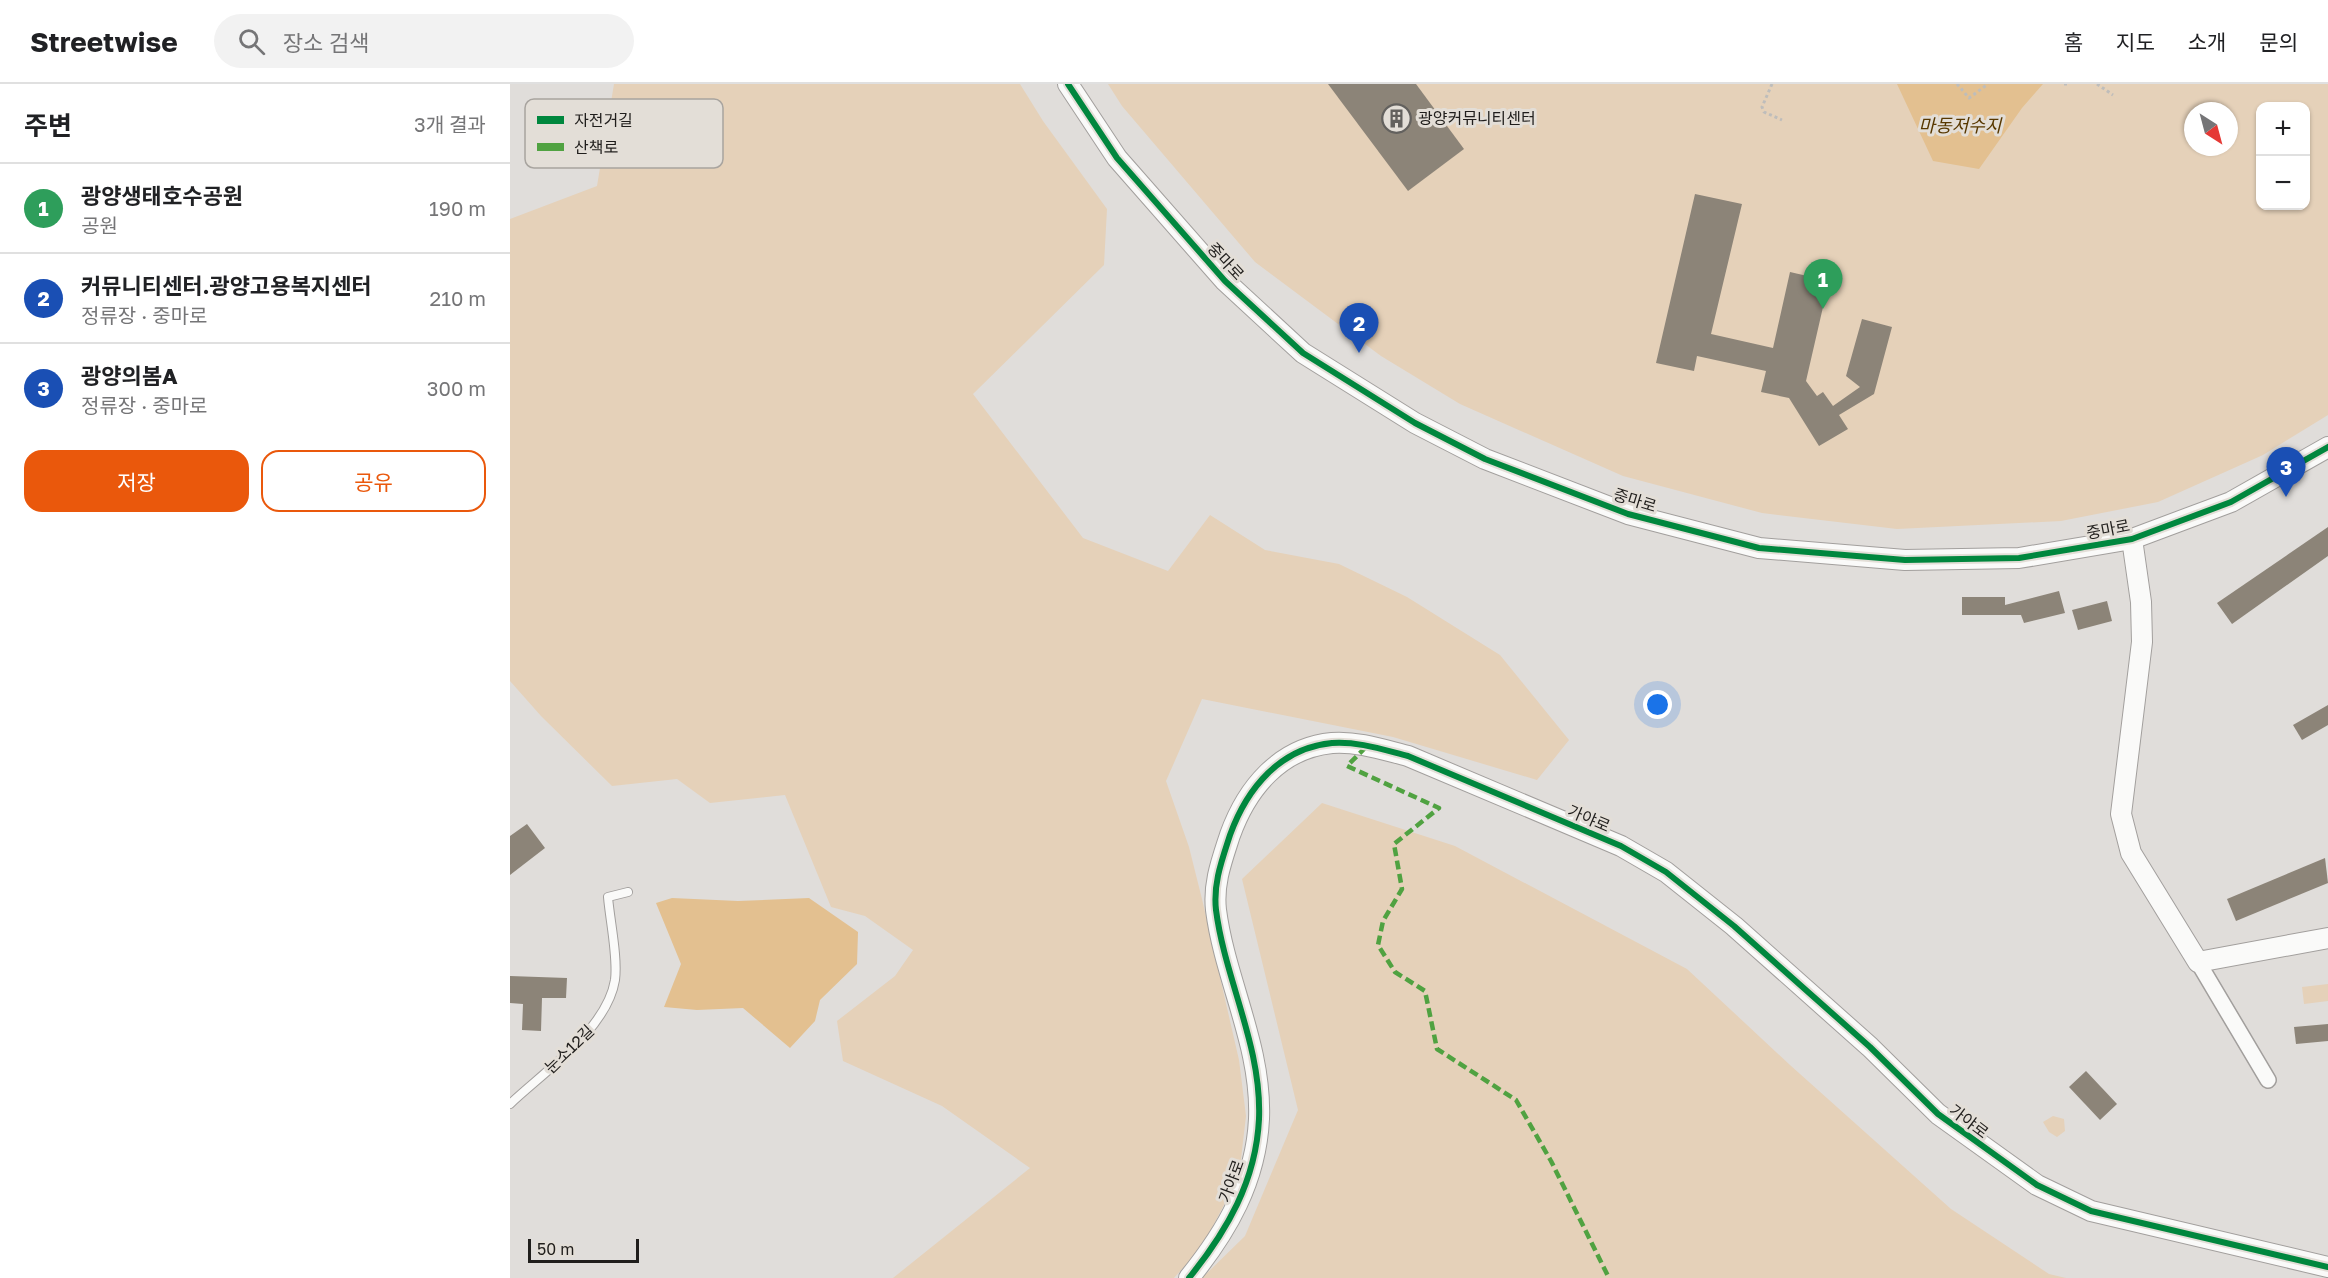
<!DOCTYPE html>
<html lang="ko">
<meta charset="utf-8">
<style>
:root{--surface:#fff;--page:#f2f2f2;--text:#202124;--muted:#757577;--line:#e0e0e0;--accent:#ea580c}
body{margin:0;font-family:"Golos Text","Noto Sans KR",sans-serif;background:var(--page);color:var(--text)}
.controls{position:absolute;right:18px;top:18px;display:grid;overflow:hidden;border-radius:12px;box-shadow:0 2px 4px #0004}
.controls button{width:54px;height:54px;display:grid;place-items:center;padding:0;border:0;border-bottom:2px solid var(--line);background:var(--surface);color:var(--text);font:30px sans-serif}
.compass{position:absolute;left:1674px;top:18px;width:54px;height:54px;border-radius:50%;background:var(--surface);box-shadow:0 2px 4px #0004;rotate:144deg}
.scale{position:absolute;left:18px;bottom:15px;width:111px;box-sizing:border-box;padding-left:6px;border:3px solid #201e1c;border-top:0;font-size:16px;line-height:21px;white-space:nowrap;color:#201e1c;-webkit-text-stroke:4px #e3ded7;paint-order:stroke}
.you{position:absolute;left:1148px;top:621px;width:21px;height:21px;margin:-15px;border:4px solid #fff;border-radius:50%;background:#1a73e8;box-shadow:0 0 0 9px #1a73e833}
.badge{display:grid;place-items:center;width:39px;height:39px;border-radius:50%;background:var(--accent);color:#fff;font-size:20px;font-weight:700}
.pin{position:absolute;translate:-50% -50px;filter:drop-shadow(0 2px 3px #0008)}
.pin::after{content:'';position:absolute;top:32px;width:21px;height:18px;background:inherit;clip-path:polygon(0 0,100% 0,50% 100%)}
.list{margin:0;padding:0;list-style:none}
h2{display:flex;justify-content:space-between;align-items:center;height:78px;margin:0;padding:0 24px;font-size:26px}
h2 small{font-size:20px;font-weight:400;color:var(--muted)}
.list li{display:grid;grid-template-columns:39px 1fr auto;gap:18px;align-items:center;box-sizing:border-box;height:90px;padding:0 24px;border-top:2px solid var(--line)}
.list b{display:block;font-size:22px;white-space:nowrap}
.list p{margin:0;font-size:20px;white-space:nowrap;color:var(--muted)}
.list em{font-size:20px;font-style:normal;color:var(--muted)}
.actions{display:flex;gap:12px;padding:18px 24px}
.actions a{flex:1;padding:14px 0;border:2px solid var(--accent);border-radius:18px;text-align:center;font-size:21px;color:var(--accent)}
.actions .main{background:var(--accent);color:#fff}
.icon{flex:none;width:33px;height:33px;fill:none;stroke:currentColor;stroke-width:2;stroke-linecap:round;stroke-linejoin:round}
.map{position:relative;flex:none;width:1818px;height:1194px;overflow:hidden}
header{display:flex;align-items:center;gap:36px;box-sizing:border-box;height:84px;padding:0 30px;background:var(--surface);border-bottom:2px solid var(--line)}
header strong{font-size:28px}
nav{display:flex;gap:33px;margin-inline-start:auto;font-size:21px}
.search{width:420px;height:54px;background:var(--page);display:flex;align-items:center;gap:15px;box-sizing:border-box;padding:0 21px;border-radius:33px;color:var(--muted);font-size:22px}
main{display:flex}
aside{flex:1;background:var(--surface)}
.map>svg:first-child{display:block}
</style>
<header>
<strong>Streetwise</strong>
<div class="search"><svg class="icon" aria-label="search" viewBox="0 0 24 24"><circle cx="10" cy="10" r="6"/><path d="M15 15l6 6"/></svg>장소 검색</div>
<nav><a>홈</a><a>지도</a><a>소개</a><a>문의</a></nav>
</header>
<main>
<aside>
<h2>주변<small>3개 결과</small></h2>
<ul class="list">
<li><span class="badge" style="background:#2e9e5b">1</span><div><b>광양생태호수공원</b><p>공원</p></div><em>190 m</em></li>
<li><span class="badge" style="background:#1a4fb4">2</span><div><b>커뮤니티센터.광양고용복지센터</b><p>정류장 · 중마로</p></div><em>210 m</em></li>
<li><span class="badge" style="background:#1a4fb4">3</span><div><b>광양의봄A</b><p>정류장 · 중마로</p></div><em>300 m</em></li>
</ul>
<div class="actions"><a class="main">저장</a><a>공유</a></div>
</aside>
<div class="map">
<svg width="1818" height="1194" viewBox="0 0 1818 1194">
<rect width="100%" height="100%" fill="#e0ddda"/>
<!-- green -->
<g fill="#e5d1b9" fill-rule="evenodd">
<path d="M104 0H510L533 37 597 125 594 181 463 310 573 454 658 487 700 431 755 466 829 480 897 513 990 571 1059 656 1027 696 883 653 692 615 656 697 679 763 692 815 729 976 736 1032 729 1092 692 1163 664 1194H383L520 1084 432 1022 333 977 327 937 385 892 403 866 355 832 321 823 275 711 200 719 167 695 102 702 31 632 0 597V135L87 102Z"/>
<path d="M598 0H1818V331L1753 371 1648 418 1551 437 1387 445 1252 429 1113 392 950 320 871 272 745 178 612 22ZM1750 22H1796V122H1750ZM1683 27H1719V63H1683Z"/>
<path d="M812 719 945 762 1177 885 1280 981 1441 1125 1539 1190 1556 1194H692L735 1152 788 1026 732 795Z"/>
<path d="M1818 900V917L1794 920 1792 903Z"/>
<path d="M1543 1032 1554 1035 1555 1047 1547 1053 1539 1048 1533 1038Z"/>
</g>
<!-- water -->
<g fill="#e3c090">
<path d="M1387 0H1533L1512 24 1469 85 1423 77Z"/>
<path d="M162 814 228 817 299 814 348 848 347 880 310 916 305 937 280 964 233 924 187 926 154 923 171 880 146 819Z"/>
</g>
<!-- building -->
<g fill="#8c8478">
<path d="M818 0H906L954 65 898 107Z"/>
<path d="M1185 110 1232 120 1201 250 1263 264 1280 188 1319 197 1296 297 1307 312 1313 308 1323 322 1350 303 1336 292 1352 235 1382 243 1364 310 1329 331 1338 345 1309 362 1279 314 1251 308 1256 287 1187 272 1184 287 1146 279Z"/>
<path d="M1818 443V472L1722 540 1707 519Z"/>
<path d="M1549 507 1555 529 1514 539 1511 531H1452V513H1495V521Z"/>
<path d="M1597 517 1602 537 1568 546 1562 526Z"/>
<path d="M1818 621V641L1792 656 1783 641Z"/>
<path d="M17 740 35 764 0 791V752Z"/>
<path d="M1815 774 1818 799 1726 837 1717 815Z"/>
<path d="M0 892 57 894 56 914H32L31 947 12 946 13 920 0 919Z"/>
<path d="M1818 940V957L1786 960 1784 943Z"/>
<path d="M1576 987 1607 1020 1590 1036 1559 1003Z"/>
</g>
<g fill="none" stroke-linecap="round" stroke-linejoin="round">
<defs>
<path id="service" d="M0 1020C35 987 97 945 105 896 108 873 100 837 98 813L118 808"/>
<path id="minor" d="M1688 878 1758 996"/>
<g id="tertiary">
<path d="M558 0 607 74 715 197 793 269 905 339 975 375 1118 430 1249 464 1395 476 1509 474 1622 455 1721 418 1818 363"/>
<path d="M1622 455 1631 518 1632 558 1611 730 1621 769 1688 878 1818 854"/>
<path d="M679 1194C717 1147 746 1097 749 1035 752 962 715 896 706 826 703 799 712 776 720 751 737 704 770 664 822 659 847 657 874 666 898 672L1111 762 1156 788 1224 842 1360 963 1428 1030 1527 1101 1581 1127 1818 1183"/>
</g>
</defs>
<!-- service casing -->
<use href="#service" stroke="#a29f9d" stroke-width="10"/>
<!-- minor casing -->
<use href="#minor" stroke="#a29f9d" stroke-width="18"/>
<!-- tertiary casing -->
<use href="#tertiary" stroke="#a29f9d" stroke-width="22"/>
<!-- path -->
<g stroke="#bebdbb" stroke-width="3" stroke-dasharray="3 3" stroke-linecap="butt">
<path d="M1262 0 1252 23 1254 28 1272 36"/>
<path d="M1447 0 1459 14 1478 0"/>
<path d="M1554 0H1559"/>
<path d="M1587 0 1603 11"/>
</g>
<!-- service -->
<use href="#service" stroke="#fafaf9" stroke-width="8"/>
<!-- minor -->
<use href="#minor" stroke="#fafaf9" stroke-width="15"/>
<!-- tertiary -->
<use href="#tertiary" stroke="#fafaf9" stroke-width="20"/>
<!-- quiet -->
<path stroke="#50a241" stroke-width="4.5" stroke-dasharray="9 4.5" stroke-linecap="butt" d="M856 663 837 682 929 724 884 760 892 805 873 837 868 861 885 888 915 907 927 965 1006 1016 1041 1077 1099 1194"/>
<defs>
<g id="cycleway">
<path d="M558 0 607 74 715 197 793 269 905 339 975 375 1118 430 1249 464 1395 476 1509 474 1622 455 1721 418 1818 363"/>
<path d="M679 1194C717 1147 746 1097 749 1035 752 962 715 896 706 826 703 799 712 776 720 751 737 704 770 664 822 659 847 657 874 666 898 672L1111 762 1156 788 1224 842 1360 963 1428 1030 1527 1101 1581 1127 1818 1183"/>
</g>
</defs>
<!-- cycleway casing -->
<use href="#cycleway" stroke="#e3ded7" stroke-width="10"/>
<!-- cycleway -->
<use href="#cycleway" stroke="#00873e" stroke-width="6"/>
</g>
<!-- icons -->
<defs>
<symbol id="building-ring" viewBox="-11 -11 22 22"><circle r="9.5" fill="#e3ded7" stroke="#63615e" stroke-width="1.5"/><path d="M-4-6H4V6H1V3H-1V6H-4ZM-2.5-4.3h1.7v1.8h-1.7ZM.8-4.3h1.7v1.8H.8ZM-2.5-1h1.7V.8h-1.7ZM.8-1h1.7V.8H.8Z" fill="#63615e"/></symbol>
</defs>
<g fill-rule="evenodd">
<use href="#building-ring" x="870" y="18" width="33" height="33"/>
</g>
<g text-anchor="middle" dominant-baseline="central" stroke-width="6" stroke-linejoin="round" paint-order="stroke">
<!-- poi labels -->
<g font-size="16" fill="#201e1c" stroke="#e3ded7" text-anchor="start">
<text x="908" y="34">광양커뮤니티센터</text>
</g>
<!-- street labels -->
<g font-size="16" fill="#201e1c" stroke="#e3ded7">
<text transform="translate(716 177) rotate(47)">중마로</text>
<text transform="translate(1125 416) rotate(17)">중마로</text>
<text transform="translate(1598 445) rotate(-11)">중마로</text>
<text transform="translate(1079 734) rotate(23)">가야로</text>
<text transform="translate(59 965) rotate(-44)">눈소12길</text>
<text transform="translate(1459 1037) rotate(37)">가야로</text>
<text transform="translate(721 1097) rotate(-70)">가야로</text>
</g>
<!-- water labels -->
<g font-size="18" font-style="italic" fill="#583800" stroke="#e3ded7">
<text x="1450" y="41">마동저수지</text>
</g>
</g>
<!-- legend -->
<rect x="15" y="15" width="198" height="69" rx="9" fill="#e3ded7" stroke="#a8a49f" stroke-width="1.5"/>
<rect x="27" y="32" width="27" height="8" fill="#00873e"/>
<rect x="27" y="59" width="27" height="8" fill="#50a241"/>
<g font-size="16" fill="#201e1c">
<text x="64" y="42">자전거길</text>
<text x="64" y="69">산책로</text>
</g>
</svg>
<div class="controls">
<button>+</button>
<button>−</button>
</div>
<svg class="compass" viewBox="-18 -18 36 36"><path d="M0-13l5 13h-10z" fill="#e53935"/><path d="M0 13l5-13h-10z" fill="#757577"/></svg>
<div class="scale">50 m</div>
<div class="you"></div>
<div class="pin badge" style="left:1313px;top:225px;background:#2e9e5b">1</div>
<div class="pin badge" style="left:849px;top:269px;background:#1a4fb4">2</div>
<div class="pin badge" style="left:1776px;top:413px;background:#1a4fb4">3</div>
</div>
</main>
